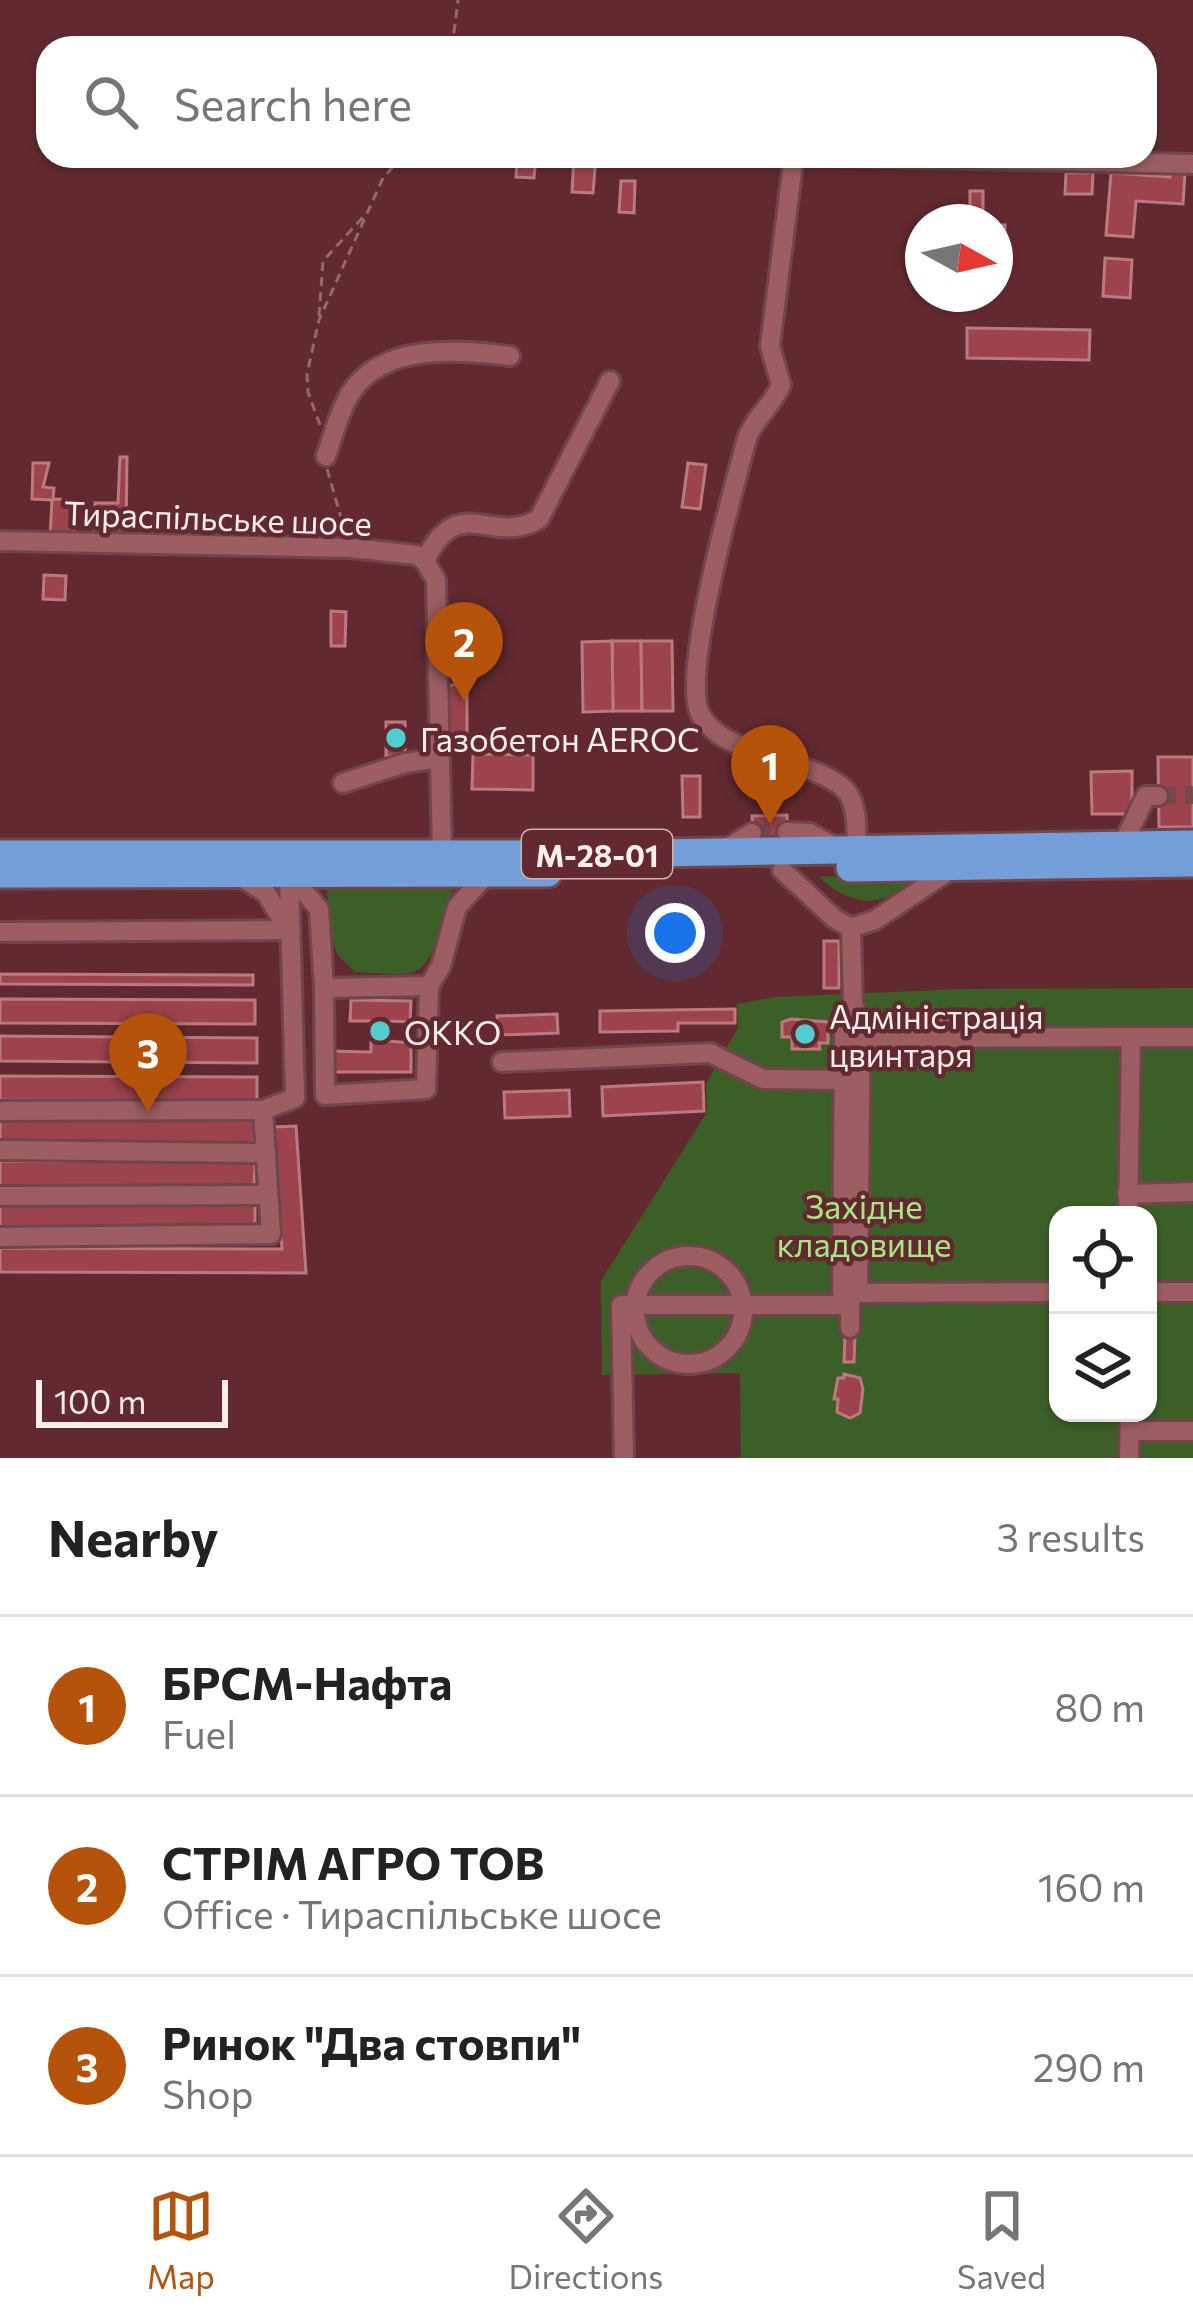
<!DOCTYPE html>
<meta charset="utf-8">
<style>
:root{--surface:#fff;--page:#f2f2f2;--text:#222;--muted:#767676;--line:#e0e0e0;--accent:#b45309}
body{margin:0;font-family:Commissioner,sans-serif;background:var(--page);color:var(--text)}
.controls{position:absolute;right:36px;bottom:36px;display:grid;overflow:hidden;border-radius:24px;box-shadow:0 3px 9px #0004}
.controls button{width:108px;height:108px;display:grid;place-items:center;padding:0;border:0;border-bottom:3px solid var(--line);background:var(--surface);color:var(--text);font:60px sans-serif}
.compass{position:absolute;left:905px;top:204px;width:108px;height:108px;border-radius:50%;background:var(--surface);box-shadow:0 3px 9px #0004;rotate:98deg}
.scale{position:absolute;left:36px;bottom:30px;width:192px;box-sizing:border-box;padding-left:12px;border:6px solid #fdeeee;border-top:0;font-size:33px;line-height:42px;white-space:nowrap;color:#fdeeee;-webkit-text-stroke:9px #622a30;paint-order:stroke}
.you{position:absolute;left:675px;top:933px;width:42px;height:42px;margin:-30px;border:9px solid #fff;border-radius:50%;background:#1a73e8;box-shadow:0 0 0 18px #1a73e833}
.badge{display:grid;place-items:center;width:78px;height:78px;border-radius:50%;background:var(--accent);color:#fff;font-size:39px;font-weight:700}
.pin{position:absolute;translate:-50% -99px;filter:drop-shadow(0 3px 6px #0008)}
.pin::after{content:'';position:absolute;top:63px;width:42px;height:36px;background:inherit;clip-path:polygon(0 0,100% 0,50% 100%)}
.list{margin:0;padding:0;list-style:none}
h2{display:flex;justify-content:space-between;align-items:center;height:156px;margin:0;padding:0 48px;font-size:51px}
h2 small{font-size:39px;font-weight:400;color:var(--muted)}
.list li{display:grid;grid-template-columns:78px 1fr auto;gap:36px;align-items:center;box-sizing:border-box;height:180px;padding:0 48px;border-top:3px solid var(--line)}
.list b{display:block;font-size:45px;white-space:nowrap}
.list p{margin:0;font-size:39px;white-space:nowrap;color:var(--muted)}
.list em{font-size:39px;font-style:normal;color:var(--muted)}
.icon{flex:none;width:66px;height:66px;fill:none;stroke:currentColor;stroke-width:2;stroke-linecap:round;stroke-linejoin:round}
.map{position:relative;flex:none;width:1193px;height:1458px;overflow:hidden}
.search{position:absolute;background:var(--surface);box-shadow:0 3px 9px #0004;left:36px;right:36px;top:36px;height:132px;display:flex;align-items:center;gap:30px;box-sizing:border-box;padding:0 42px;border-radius:36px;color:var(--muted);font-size:45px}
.sheet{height:696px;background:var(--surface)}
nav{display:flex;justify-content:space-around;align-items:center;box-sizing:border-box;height:168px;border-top:3px solid var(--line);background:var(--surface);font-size:33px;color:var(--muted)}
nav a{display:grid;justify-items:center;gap:6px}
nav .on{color:var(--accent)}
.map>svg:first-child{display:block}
</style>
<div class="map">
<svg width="1193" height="1458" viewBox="0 0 1193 1458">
<rect width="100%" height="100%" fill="#622a30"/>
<!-- green -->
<g fill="#3c5f27" fill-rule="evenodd">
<path d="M819 877 820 876 915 879C882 910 850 906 819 877Z"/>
<path d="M456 881C445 906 438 965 413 972 396 977 373 972 355 972L337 954 333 941 326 884Z"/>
<path d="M1193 988V1458H741L740 1373 602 1375 601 1281 707 1112 706 1084 738 1028 737 1004 775 997 962 989ZM1058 1215H1148V1413H1058Z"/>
</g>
<!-- building -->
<g fill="#9d434d" stroke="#ba7a7e" stroke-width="3">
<path d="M517 156H536L534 178 516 177Z"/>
<path d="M574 156H596L593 193 572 192Z"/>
<path d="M1170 172 1185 173 1183 204 1136 201 1133 237 1106 235 1111 173 1170 177Z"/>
<path d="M1066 173H1093L1092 194H1065Z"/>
<path d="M621 181H635L634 213 619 212Z"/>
<rect x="970" y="191" width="13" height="19"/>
<path d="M995 225H1005L1004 260 995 259Z"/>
<path d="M1105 258 1132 260 1130 298 1103 296Z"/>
<path d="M967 328 1090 330 1089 360 967 358Z"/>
<path d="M120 457H127L126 540 94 539 95 503H118Z"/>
<path d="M33 463H49L43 487 54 488 53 499 75 500 74 538H50L52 500 32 499Z"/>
<path d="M688 463 706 465 700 509 682 507Z"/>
<path d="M44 575 66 576 65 600 43 599Z"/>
<path d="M331 611 346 612 345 646H331Z"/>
<path d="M612 641H641L642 711H613Z"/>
<path d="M612 641 613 711 583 712 582 642Z"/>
<path d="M641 641H672L673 711H642Z"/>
<rect x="446" y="685" width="21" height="51"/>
<rect x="386" y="722" width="19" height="34"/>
<path d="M473 754 533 755V790L472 789Z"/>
<path d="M1158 757H1193V827H1159Z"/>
<path d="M1132 771V814H1092L1091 772Z"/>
<path d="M682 776H700V817H683Z"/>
<path d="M787 815 788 841H753L752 816Z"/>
<rect x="824" y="941" width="15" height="47"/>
<path d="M0 974 253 975V985L0 984Z"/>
<path d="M0 999 255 1000V1024L0 1023Z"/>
<path d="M351 1000 411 1001 410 1022 389 1021 388 1041 411 1043V1072H327V1051L371 1052V1021H350Z"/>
<path d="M735 1009V1023H678V1031L600 1032V1011Z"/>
<path d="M557 1014 558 1033 498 1035 497 1016Z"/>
<path d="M791 1019 828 1022V1043H819L820 1049H792V1037H782V1022Z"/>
<path d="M911 1019H953V1035L911 1034Z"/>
<path d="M0 1036 257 1038V1063L0 1061Z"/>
<path d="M0 1076 257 1077V1101L0 1100Z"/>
<path d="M703 1082 704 1111 603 1116 602 1087Z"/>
<path d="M569 1090 570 1116 505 1118 504 1092Z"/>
<rect x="0" y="1120" width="254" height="24"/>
<path d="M296 1126 306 1273 0 1272V1248L282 1249 274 1127Z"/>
<path d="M0 1161 255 1162 254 1187 0 1186Z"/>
<path d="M0 1203 255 1204V1228L0 1227Z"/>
<path d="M845 1334H855L854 1362H844Z"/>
<path d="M844 1374 860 1378 863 1389 860 1413 850 1418 837 1412 838 1399H834L838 1378H844Z"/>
</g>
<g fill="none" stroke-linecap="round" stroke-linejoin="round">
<!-- minor-tunnel -->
<g stroke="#79474c" stroke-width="18" stroke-dasharray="18 9" stroke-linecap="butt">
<path d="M1158 796 1193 795"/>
<path d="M752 833 787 832"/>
</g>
<defs>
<g id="minor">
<path d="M794 156 770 346 781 385C772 406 755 417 747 438 733 491 683 667 699 711 717 759 829 760 849 795 858 810 856 832 857 850"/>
<path d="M832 156 1193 164"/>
<path d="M326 456C333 437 339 412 350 394 382 342 460 350 510 356"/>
<path d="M0 541 351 548 416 555 425 561 436 580 442 853"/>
<path d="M425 561C458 490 492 547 539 519L610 381"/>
<path d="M343 783 405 763 440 758"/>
<path d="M787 832 810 833 837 848"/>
<path d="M1123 844 1146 796H1158"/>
<path d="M721 852 752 833"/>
<path d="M782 870 835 919 851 928 875 920 953 868"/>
<path d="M236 874 266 893 286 926"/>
<path d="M289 874 319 909 324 988 429 986 441 966 457 907 488 873"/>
<path d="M851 928 853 1004 861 1024 858 1293"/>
<path d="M0 932 288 930"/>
<path d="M324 988 325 1095 426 1089 429 986"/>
<path d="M853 1004 844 1024 842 1293 1058 1292"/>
<path d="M861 1038 1193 1037"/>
<path d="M502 1062 710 1053 763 1079 843 1080"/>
<path d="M0 1111 263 1110"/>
<path d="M0 1150 266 1153"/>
<path d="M1127 1194 1193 1192"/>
<path d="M0 1196 268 1195"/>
<path d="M1128 1215 1131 1037"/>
<path d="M0 1237 271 1234 263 1110 295 1098 289 874"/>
<circle cx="689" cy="1310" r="54"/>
<path d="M1148 1292H1193"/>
<path d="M850 1328V1293"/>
<path d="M1130 1431H1193"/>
<path d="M624 1458 621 1305H850"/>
<path d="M1129 1458 1130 1413"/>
</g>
<g id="highway">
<path d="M0 854H594L1193 844"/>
<path d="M850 868 1193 863"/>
<path d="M0 874 548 873"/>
</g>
</defs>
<!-- minor casing -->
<use href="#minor" stroke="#70454b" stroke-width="24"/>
<!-- highway casing -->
<use href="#highway" stroke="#70454b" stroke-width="33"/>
<!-- path -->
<g stroke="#94696d" stroke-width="3" stroke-dasharray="9 6" stroke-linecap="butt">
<path d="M452 48 458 0"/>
<path d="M319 316 323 261 364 216"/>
<path d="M320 425 308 392 307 374 319 320 383 178 403 156"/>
<path d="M327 469 346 535"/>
</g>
<!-- minor -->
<use href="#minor" stroke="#9c5e62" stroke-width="18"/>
<!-- highway -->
<use href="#highway" stroke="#739ed7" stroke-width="27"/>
</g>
<!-- markers -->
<g fill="#52cdcd" stroke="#622a30" stroke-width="4.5">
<circle cx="396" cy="738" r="12"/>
<circle cx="380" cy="1031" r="12"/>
<circle cx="805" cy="1034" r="12"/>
</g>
<g text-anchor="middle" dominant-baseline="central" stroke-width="9" stroke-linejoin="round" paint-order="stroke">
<!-- shield labels -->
<rect fill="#622a30" stroke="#ceb3b5" stroke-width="3" x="522" y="830" width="150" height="48" rx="9"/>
<g font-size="30" font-weight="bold" fill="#fdeeee">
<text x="597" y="854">М-28-01</text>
</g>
<!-- street labels -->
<g font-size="33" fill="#fdeeee" stroke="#622a30">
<text transform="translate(218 517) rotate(2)">Тираспільське шосе</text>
</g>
<!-- poi labels -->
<g font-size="33" fill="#fdeeee" stroke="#622a30" text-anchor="start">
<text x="420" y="738">Газобетон AEROC</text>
<text x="829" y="1015">Адміністрація<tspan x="829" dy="38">цвинтаря</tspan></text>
<text x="404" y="1031">ОККО</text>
</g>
<!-- park labels -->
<g font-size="33" fill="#a5e881" stroke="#622a30">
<text x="864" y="1205">Західне<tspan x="864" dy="38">кладовище</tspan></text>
</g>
</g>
</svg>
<div class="controls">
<button><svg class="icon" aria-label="locate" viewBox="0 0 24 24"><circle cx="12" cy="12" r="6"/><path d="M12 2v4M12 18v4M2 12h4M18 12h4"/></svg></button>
<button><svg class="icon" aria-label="layers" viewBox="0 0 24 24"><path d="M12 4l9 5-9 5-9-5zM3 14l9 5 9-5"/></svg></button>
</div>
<svg class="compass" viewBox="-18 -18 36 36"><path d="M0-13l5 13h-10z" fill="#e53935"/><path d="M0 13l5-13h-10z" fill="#767676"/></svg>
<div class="scale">100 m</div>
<div class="you"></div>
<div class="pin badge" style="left:770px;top:824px">1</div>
<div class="pin badge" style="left:464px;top:701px">2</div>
<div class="pin badge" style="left:148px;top:1112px">3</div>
<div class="search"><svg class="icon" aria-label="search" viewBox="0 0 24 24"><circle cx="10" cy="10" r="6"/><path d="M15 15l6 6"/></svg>Search here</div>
</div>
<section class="sheet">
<h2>Nearby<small>3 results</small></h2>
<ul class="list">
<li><span class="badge">1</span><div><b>БРСМ-Нафта</b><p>Fuel</p></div><em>80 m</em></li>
<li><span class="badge">2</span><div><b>СТРІМ АГРО ТОВ</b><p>Office · Тираспільське шосе</p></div><em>160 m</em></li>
<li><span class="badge">3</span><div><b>Ринок &quot;Два стовпи&quot;</b><p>Shop</p></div><em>290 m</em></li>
</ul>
</section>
<nav>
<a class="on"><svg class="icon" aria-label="map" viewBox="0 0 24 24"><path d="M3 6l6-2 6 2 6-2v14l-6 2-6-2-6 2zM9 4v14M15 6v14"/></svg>Map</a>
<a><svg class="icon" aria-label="directions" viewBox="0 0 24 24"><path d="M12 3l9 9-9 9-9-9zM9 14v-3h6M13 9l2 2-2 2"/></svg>Directions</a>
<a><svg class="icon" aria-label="saved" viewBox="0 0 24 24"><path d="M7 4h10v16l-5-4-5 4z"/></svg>Saved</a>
</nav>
